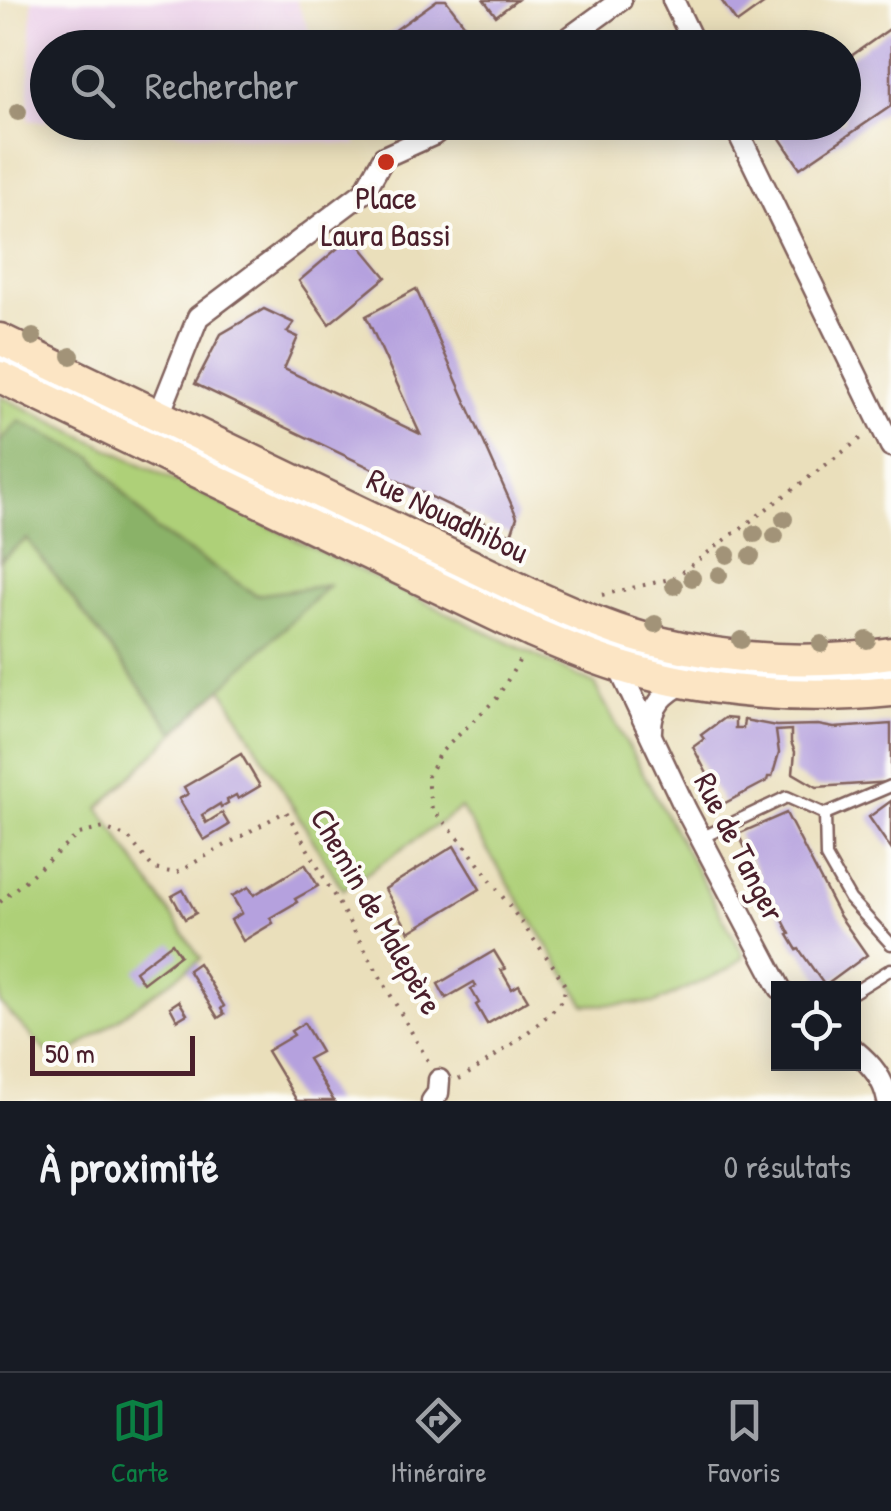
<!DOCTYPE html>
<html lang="fr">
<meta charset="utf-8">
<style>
:root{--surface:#171b24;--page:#20242c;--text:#f1f3f6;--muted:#9ea1a6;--line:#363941;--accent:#0b8043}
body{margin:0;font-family:"Patrick Hand",sans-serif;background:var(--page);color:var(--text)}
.controls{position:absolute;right:30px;bottom:30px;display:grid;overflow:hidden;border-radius:0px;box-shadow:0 5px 25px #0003}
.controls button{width:90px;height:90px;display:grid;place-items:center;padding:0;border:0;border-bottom:2px solid var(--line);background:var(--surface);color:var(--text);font:50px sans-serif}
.scale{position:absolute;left:30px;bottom:25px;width:165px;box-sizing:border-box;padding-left:10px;border:5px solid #4a1f2b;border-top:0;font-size:28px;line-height:35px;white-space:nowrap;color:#4a1f2b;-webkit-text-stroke:8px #fdfcf7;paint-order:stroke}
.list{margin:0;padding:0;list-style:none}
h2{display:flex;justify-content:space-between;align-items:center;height:130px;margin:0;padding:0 40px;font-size:42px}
h2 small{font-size:32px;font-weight:400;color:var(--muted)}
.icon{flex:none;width:55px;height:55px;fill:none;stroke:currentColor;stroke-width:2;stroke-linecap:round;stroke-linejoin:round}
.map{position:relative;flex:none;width:891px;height:1101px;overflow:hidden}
.search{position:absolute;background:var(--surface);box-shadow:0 5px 25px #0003;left:30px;right:30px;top:30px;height:110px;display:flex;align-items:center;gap:25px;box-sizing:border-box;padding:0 35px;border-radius:55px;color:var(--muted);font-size:38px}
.sheet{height:270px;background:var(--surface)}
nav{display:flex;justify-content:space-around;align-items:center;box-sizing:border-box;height:140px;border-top:2px solid var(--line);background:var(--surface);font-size:28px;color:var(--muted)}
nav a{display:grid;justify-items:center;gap:5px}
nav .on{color:var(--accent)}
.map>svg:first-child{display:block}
</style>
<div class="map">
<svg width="891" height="1101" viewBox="0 0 891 1101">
<rect width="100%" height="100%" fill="#fdfcf7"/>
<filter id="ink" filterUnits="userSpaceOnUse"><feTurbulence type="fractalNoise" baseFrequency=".01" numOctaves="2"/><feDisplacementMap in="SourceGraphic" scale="20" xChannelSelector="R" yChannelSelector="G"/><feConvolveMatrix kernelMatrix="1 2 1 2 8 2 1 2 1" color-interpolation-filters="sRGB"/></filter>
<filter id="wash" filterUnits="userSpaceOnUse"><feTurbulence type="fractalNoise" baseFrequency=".0048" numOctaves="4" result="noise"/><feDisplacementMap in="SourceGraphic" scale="40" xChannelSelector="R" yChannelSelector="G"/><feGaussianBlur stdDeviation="2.25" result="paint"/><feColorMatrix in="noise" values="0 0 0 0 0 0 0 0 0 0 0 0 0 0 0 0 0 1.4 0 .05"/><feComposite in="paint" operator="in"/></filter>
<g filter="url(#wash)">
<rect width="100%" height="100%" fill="#eadfbb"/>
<!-- built -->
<g fill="#ecd1ea">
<path d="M32 0H296L316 47 48 48 47 122 28 120Z"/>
<path d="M56 123H348L357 145Z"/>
</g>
<!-- green -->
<g fill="#aed078" stroke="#7c7852" stroke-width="2.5">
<path d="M0 396 594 684 744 956 729 969 655 1003 585 1005 461 808 343 890 221 687 328 586 256 595 155 529 93 457 0 442Z"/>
<path d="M27 539 175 733 99 808 201 959 57 1063 0 1003V560Z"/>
</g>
<!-- forest -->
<path fill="#8ab268" stroke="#6a684a" stroke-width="2.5" d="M19 421 93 457 155 529 256 595 329 585 175 733 27 539 0 560V442Z"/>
<g id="blocks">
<!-- building -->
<g fill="#b5a1de">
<path d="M437 0H446L482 48H389L383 39Z"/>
<path d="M484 0H517L496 16Z"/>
<path d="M721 0H769L737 23Z"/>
<path d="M891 28V106L800 168 769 122H844V61Z"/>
<path d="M352 236 386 277 329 324 299 281Z"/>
<path d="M416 289 517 517 511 535 195 384 221 334 264 309 294 323 287 332 298 337 284 369 420 434 366 316Z"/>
<path d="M724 718 735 719V728H743L744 720 776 726 818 725 834 728 891 724V782L817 787 793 773 795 752 791 742V730L776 731 779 753 772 777H768L767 781 723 804 693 747 704 739 701 735Z"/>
<path d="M241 754 260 786 238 799 236 795 227 800 228 803 221 807 220 804 202 815 206 823 222 813 229 825 204 840 179 799 188 794 184 787Z"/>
<path d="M891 801V849L869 817Z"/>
<path d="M786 813 839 915 867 955 825 986 799 949 797 950 788 935 790 934 767 889 765 890 758 877 760 876 738 834Z"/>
<path d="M454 846 480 889 409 932 385 889Z"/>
<path d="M305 864 318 886 295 899 297 902 270 918 273 923 243 941 231 920 242 913 232 896 249 887 254 895Z"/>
<path d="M183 890 196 913 185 919 172 896Z"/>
<path d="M172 943 180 955 143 983 135 971Z"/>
<path d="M494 951 505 969 501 970 512 989 519 985 528 1000 487 1024 476 1005 479 1003 471 989 476 986 474 982 446 998 438 984Z"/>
<path d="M198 963 224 1006 221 1009 224 1014 218 1018 188 970Z"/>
<path d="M179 1001 187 1014 177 1020 170 1007Z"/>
<path d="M304 1023 321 1052 308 1059 334 1101H297L267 1051 294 1035 291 1031Z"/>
</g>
</g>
</g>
<g filter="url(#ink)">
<use href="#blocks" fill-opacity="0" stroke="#82625d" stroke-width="2.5"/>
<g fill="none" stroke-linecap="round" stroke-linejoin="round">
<defs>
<g id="lane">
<path d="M0 358C118 416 237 473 356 530 445 572 533 622 627 651 711 677 804 685 891 672"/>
<path d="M825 814 891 786"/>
<path d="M701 838 787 797 825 814 826 857 850 899 891 944"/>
<path d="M854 992 891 969"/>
</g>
<g id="street">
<path d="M673 0 696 48"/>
<path d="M555 48 621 0"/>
<path d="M733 122 891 446"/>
<path d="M159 415 198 317 364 192 384 157 433 135 450 122"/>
<path d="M618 666 686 810 780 988"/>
<path d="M651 731C651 705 664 693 686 682"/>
<path d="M854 1050C871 1064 884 1079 888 1101"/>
<path d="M432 1101 438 1093 439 1080"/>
</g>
<g id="secondary">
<path d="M0 339 533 595C572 612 613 631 655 641 731 660 813 665 891 653"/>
<path d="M0 377 533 633C561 645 589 657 618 666 706 693 800 700 891 691"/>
</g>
</defs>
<!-- lane casing -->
<use href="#lane" stroke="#82625d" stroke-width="15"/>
<!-- street casing -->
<use href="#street" stroke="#82625d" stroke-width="25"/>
<!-- secondary casing -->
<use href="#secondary" stroke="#82625d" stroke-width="35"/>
<!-- path -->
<g stroke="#82625d" stroke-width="4" stroke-dasharray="2.5 8" stroke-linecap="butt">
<path d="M602 595 674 578 863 437"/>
<path d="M0 902 79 834 104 828 128 837 154 869 176 873 286 811 428 1061"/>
<path d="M459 1079C482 1067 546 1022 560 1002 564 996 564 993 566 987L554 967 464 844 432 809 428 787V776L439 754 497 698 522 656"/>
</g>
<!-- lane -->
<use href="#lane" stroke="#fff" stroke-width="10"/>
<!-- street -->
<use href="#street" stroke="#fff" stroke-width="20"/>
<!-- secondary -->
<use href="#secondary" stroke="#fce5c4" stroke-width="30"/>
</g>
<!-- trees -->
<g fill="#a29378">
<circle cx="18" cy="112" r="9"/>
<circle cx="33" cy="337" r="9"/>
<circle cx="71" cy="356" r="9"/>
<circle cx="784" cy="519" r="9"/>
<circle cx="755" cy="534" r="9"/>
<circle cx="775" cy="536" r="9"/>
<circle cx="727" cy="555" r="9"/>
<circle cx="751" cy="556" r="9"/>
<circle cx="719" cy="575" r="9"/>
<circle cx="692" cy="578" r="9"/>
<circle cx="674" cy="586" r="9"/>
<circle cx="655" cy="624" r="9"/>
<circle cx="741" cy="640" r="9"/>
<circle cx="867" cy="640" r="9"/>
<circle cx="821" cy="644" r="9"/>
</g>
</g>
<!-- markers -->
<circle fill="#c8321e" stroke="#fdfcf7" stroke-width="4" cx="386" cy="162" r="10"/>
<g text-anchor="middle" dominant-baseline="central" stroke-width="8" stroke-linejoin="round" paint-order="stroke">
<!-- poi labels -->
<g font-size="32" fill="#4a1f2b" stroke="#fdfcf7">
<text x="386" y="197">Place<tspan x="386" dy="37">Laura Bassi</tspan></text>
</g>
<!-- street labels -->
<g font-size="32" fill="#4a1f2b" stroke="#fdfcf7">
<text transform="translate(448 515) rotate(26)">Rue Nouadhibou</text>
<text transform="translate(740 847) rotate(63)">Rue de Tanger</text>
<text transform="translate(377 911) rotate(60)">Chemin de Malepère</text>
</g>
</g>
</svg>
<div class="controls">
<button><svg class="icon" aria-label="locate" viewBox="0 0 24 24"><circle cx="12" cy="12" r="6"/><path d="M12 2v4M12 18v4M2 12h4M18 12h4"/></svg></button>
</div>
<div class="scale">50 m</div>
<div class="search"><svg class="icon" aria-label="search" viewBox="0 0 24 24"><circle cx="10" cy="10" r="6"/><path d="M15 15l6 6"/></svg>Rechercher</div>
</div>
<section class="sheet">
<h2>À proximité<small>0 résultats</small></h2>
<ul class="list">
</ul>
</section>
<nav>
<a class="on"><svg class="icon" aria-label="map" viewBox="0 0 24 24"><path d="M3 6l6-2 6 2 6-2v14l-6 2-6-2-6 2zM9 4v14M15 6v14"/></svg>Carte</a>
<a><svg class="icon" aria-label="directions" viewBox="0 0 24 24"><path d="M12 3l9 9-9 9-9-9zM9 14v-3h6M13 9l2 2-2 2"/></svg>Itinéraire</a>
<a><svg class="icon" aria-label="saved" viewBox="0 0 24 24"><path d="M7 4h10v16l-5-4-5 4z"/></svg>Favoris</a>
</nav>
